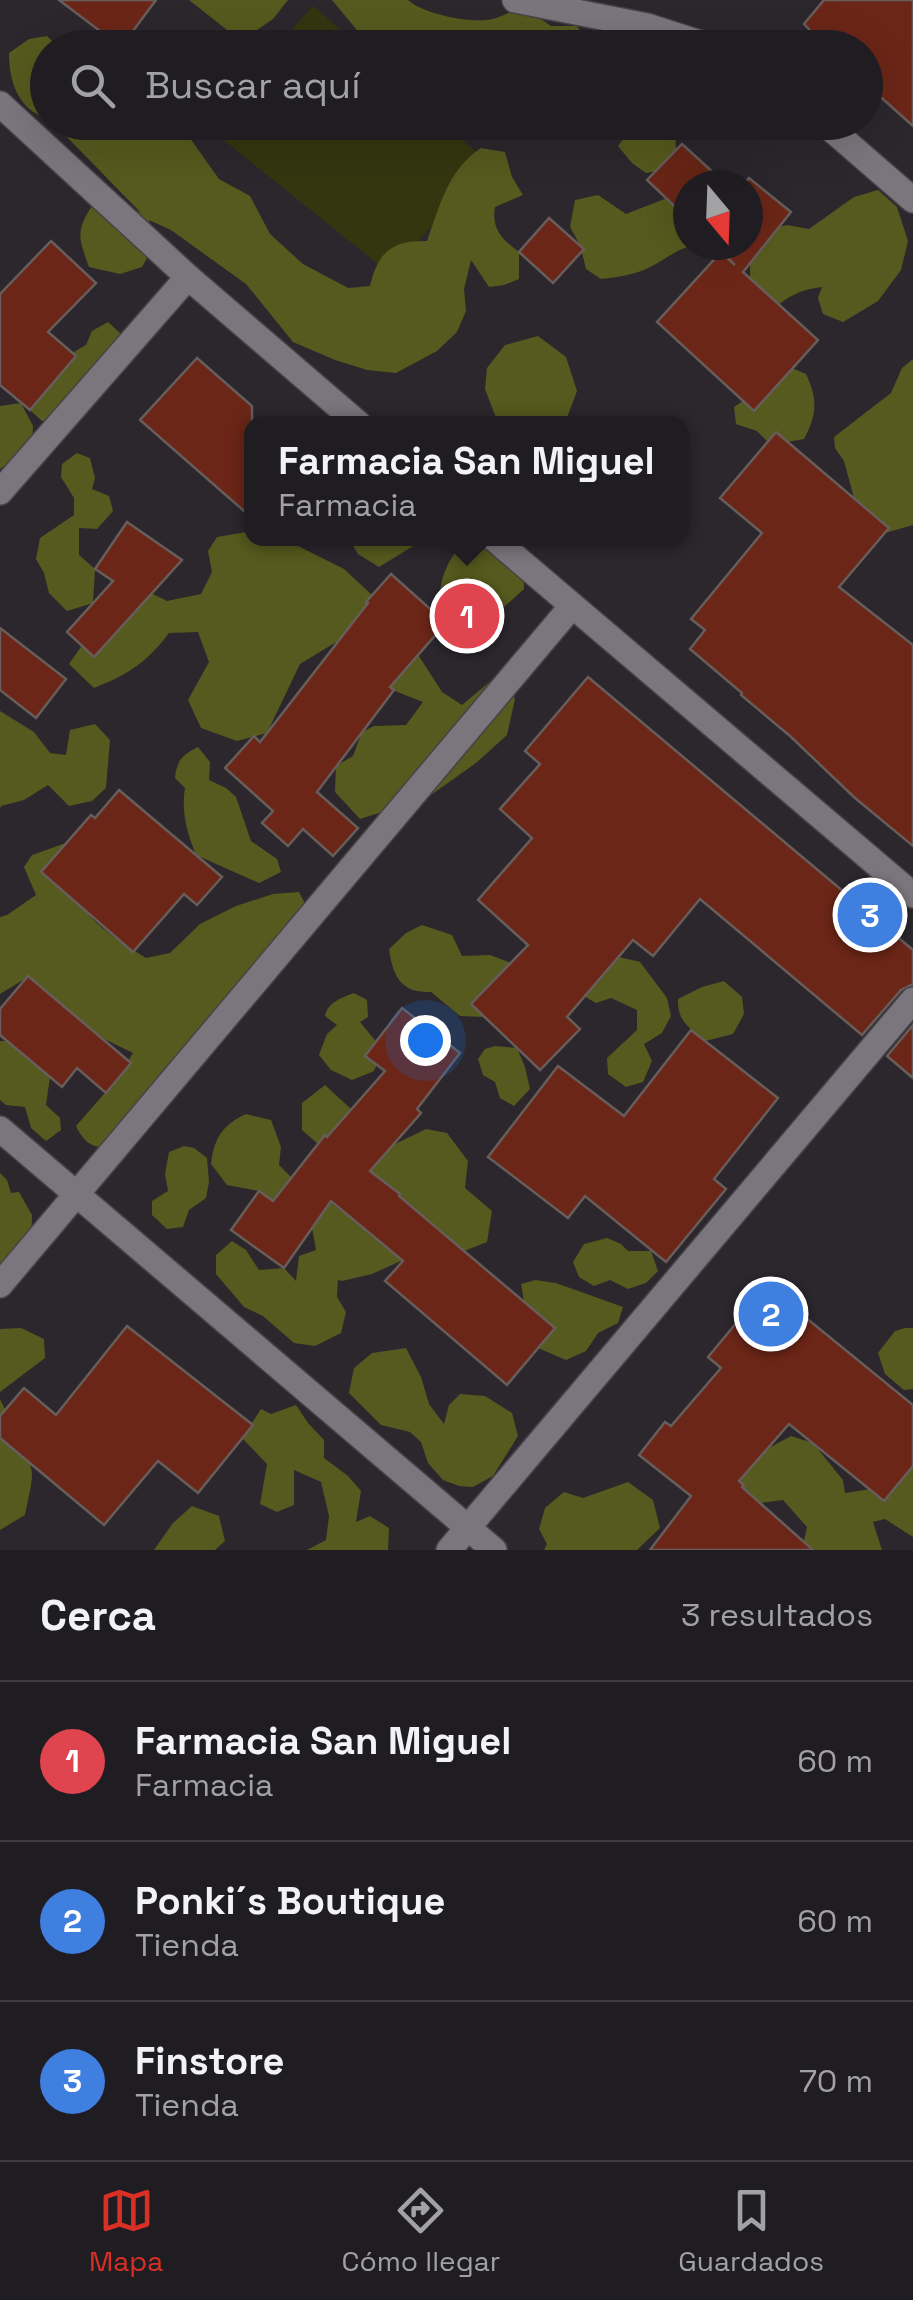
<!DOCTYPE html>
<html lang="es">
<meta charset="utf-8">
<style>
:root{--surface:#201d22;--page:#28262a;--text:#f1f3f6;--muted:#a2a2a5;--line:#3d3b40;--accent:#d93025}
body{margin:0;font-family:"Space Grotesk",sans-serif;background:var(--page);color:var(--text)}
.compass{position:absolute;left:673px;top:170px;width:90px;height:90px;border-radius:50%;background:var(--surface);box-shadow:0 10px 40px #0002;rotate:161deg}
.you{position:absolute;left:425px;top:1040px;width:35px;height:35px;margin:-25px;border:8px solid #fff;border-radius:50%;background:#1a73e8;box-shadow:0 0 0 15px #1a73e833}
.badge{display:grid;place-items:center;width:65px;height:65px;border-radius:50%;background:var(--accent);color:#fff;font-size:32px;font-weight:700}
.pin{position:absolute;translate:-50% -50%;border:5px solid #fff;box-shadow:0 2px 10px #0006}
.popup{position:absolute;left:244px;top:416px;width:445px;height:130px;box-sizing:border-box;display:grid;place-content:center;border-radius:20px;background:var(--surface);filter:drop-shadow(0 2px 8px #0005);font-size:32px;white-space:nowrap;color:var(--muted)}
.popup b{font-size:38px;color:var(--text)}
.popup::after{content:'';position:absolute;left:50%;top:100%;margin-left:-20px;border:20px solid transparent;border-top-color:var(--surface)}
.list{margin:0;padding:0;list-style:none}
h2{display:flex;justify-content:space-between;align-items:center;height:130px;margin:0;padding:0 40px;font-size:42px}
h2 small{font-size:32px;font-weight:400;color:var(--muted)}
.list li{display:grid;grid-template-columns:65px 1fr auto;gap:30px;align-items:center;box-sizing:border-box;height:160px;padding:0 40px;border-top:2px solid var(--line)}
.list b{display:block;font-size:38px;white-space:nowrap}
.list p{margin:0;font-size:32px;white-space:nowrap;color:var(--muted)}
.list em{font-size:32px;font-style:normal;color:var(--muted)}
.icon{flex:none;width:55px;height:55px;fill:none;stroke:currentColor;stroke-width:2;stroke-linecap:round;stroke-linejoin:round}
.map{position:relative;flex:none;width:913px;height:1550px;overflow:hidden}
.search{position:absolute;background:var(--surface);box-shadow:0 10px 40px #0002;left:30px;right:30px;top:30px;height:110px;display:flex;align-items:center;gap:25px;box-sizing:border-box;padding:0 35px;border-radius:55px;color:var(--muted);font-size:38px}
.sheet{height:610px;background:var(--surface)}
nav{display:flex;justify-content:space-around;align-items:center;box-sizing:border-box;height:140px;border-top:2px solid var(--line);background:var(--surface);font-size:28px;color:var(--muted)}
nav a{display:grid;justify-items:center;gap:5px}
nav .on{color:var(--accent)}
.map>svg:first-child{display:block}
</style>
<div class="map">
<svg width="913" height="1550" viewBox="0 0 913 1550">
<rect width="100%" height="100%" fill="#2b272d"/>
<!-- green -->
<g fill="#343610">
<path d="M313 6 360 47H276Z"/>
<path d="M208 122 443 123 489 163 389 273 205 125Z"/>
</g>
<!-- forest -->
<g fill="#565a1e">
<path d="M189 0H288L273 19 241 41Z"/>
<path d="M332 0H408C423 14 472 24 493 19 503 16 513 11 522 6L551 26H577L584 37 580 48 365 47 356 29Z"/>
<path d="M47 36 58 47 48 48 47 118C18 110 9 81 9 53L29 39Z"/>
<path d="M62 123H159L162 129 187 134 219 179 250 196 270 234 303 264 348 288 370 286C378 252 392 240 427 241 440 205 448 170 481 148L505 152 512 177 523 195 495 207C491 229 503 240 519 252V279L504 285 489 287 471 260 464 289 466 311 457 332 437 351 396 373 367 370 335 360 293 342 246 284 171 230 149 220 155 244 142 267 120 274 89 267C79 239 75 232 92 206L121 202 141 213 67 137Z"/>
<path d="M639 123H667L675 129 676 150 663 170 646 173 632 163 618 146 633 126Z"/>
<path d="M878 190 897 207 908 241 901 270 878 301 843 322 823 314 818 298 822 287C790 291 780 303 757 325L750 297V263L771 229 787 225 809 229 854 197Z"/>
<path d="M598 195 626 214 675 195 688 200 687 247C673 252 663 261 650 267 635 275 618 277 601 279L586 269 580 245 570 227 575 200Z"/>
<path d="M108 322 121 334 111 350 55 418 42 421 30 410 26 402 67 356 86 345 92 331Z"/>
<path d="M538 336 566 357 577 391 565 423H498L485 389 487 368 505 345Z"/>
<path d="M913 359V525L885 533 860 520 844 461 835 448 834 437 891 393 902 368Z"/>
<path d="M792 368 806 374C818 399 817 415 804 439L771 445 757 431 736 424 734 407Z"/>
<path d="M21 403 33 426 32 446 0 469V406Z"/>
<path d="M77 453 90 458 95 478 92 489 109 496 113 511 97 529 79 528V555L95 569 93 603 67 611 49 593 44 573 36 559 40 538 74 515V498L61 477 62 464Z"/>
<path d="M252 531V538L284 539 344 569 372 595 366 624 300 664 267 733 237 741 201 728 188 700 209 662 198 632 169 633C147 662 128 675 94 688L69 664 87 638 135 585 167 601 201 594 212 572 208 551 217 537Z"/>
<path d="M349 539H412L415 545 379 567 358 554Z"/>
<path d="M465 539H514L523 548 524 589 504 607 467 616 440 595C441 572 451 557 465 539Z"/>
<path d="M408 639 442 692 462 705 493 679 509 685 515 699 507 735 476 763 404 814 379 813 360 819 335 792 336 766 353 756 362 732 374 726 406 725 423 702 395 691 376 676Z"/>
<path d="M0 711 34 732 50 753 66 755 70 730 95 724 110 740 106 788 92 801 69 806 48 785 24 800 1 806 0 809Z"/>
<path d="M198 747 210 762 209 780 226 788 236 797 251 841 277 859 281 872 259 883 196 855C187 832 181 813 185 788L175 778C177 760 182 755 198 747Z"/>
<path d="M66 843C67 856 66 872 70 885 80 917 119 941 146 958L170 953 200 924 236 906 273 894 299 892 308 909 300 950 272 977 126 1146C100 1148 88 1151 76 1126L117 1079 133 1053 98 1036 28 977 0 994V917L7 915 36 895 24 867 32 855Z"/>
<path d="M422 925 452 935 462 956 490 955 511 963 513 984 500 1001 484 1017 460 1016 431 992C401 993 393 977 389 949L406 933Z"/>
<path d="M619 957 640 962 667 998 671 1016 662 1033 644 1044 652 1061 643 1082 626 1087 608 1074 607 1058 637 1030V1010L611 998 596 1003 584 996 595 959Z"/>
<path d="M724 981 742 997 744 1014 733 1034 705 1041C689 1027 677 1021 678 999L702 987Z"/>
<path d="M354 993 367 1000 368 1017 360 1022 383 1050 374 1071 352 1080 331 1070 319 1055 327 1034 337 1025 325 1016C328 1002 341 998 354 993Z"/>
<path d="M0 1041H6L50 1077 46 1105 60 1118 61 1130 46 1141 31 1128 25 1107 6 1105 0 1100Z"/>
<path d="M495 1046 517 1048 525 1067 530 1089 514 1106 500 1098 495 1082 483 1075 478 1059 485 1049Z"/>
<path d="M325 1085 351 1109 366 1108 393 1145 426 1129 447 1133 468 1161 465 1188 492 1211 487 1242 449 1257 403 1260 372 1274 342 1281 338 1280 337 1297 346 1312 341 1333 315 1346 294 1343 263 1316 244 1307 216 1274V1255L232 1241 246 1250 259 1270 284 1268 296 1281 299 1256 316 1250 312 1228 321 1195 357 1223 396 1226 400 1194 326 1136 318 1144 302 1130V1103Z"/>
<path d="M246 1114 271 1120 281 1147 279 1165 295 1181 267 1208 259 1191 227 1185 211 1164C214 1139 222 1125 246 1114Z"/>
<path d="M184 1146 194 1148 207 1158 209 1182 206 1198 189 1210 183 1227 167 1229 152 1215V1201L168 1191 165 1174 169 1152Z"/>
<path d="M0 1173 7 1180 11 1193 19 1192 32 1215 31 1241 0 1288Z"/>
<path d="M607 1238 621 1244 628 1251H651L658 1271 646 1283 628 1289 610 1280 594 1286 579 1277 573 1262 584 1244Z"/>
<path d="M535 1280 556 1283 623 1307 618 1323 598 1333 586 1351 566 1360 538 1348 542 1317 524 1302 521 1284Z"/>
<path d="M21 1328 44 1339 45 1358 0 1392V1329Z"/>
<path d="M905 1328H913V1389L904 1390 885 1374 878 1353 895 1331Z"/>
<path d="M406 1348 421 1377 429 1404 444 1424 449 1405 460 1394 485 1396 512 1413 518 1436 493 1476 473 1487 459 1486 443 1480 428 1463 421 1442 410 1432 381 1425 349 1393 354 1368 372 1353Z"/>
<path d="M0 1399C10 1421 30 1449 32 1474 32 1487 27 1502 25 1515L0 1530Z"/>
<path d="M296 1405 308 1423 324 1440V1458L348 1476 361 1491 356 1522 370 1516 389 1528 388 1550H307L326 1540 329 1516 321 1482 294 1470V1505L277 1512 260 1504 267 1464 242 1438 261 1409 271 1414Z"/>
<path d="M791 1436 813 1443 843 1480 845 1493 877 1488 913 1464V1537L885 1519 873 1522 882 1550H802L807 1527 783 1500 760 1503 742 1501 735 1477 767 1449Z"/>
<path d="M628 1482 653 1500 660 1528 637 1550H544L547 1544 539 1529 545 1508 564 1492 583 1498Z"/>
<path d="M192 1506 219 1516 225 1541 215 1550H154L173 1523Z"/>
</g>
<!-- building -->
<g fill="#6b2617" stroke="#675d5b" stroke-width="2.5">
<path d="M59 0H156L121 47Z"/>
<path d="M824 0H913V126L866 84V48H827L804 24Z"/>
<path d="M682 144 727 185H688V219L647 180Z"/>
<path d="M749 178 791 212 743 272 818 340 754 411 657 322 721 252 735 265 715 245H748V185H743Z"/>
<path d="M549 218 584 249 553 283 519 252Z"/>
<path d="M51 241 96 283 48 332 76 356 30 410 0 385V294Z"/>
<path d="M197 358 252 406V518L140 420Z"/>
<path d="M776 432 889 528 839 587 913 645V846L855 798 790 736 741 695 742 693 690 649 705 630 691 619 762 533 720 498Z"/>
<path d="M127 522 182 560 94 657 67 632 113 581 95 569Z"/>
<path d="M391 574 446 623 390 687 394 690 317 792 358 828 333 856 303 829 288 846 262 823 273 811 225 768 254 736 260 742 368 603 366 602Z"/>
<path d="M0 628 66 679 36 718 0 690Z"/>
<path d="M588 677 913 950V984L901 990 862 1035 700 899 653 956 633 940 567 1017 580 1029 540 1070 471 1004 528 945 478 900 532 838 500 809 540 764 525 751Z"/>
<path d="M119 790 222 877 197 905 184 894 133 952 41 872 91 815 95 818Z"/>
<path d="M28 976 131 1063 106 1093 77 1068 62 1087 0 1035V1009Z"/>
<path d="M402 1008 460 1053 417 1109 421 1113 370 1171 400 1194 399 1196 555 1328 507 1385 385 1281 403 1261 331 1201 284 1268 231 1230 259 1191 273 1201 325 1135 327 1137 385 1071 365 1056Z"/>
<path d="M913 1025V1078L887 1056Z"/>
<path d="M691 1030 778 1098 714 1179 726 1189 666 1262 585 1196 568 1218 488 1157 558 1066 624 1116Z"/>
<path d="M767 1286 913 1405V1466L884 1501 789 1424 739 1481 744 1485 742 1487 813 1550H650L691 1496 639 1455 665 1422 671 1426 721 1368 708 1357Z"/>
<path d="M127 1326 253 1425 198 1493 158 1461 104 1525 0 1438V1416L24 1388 56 1415Z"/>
</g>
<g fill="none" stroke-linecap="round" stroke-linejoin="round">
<defs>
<g id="minor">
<path d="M515 0 647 26 715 48"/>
<path d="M0 104 188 277 359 424"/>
<path d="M823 122 913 200"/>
<path d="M0 492 188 277"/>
<path d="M493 538 913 895"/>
<path d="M0 1129 494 1550"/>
<path d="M0 1285 572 606"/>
<path d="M449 1550 913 1000"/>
</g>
</defs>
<!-- minor casing -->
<use href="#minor" stroke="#474348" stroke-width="28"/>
<!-- minor -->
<use href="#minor" stroke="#7b767d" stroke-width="25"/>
</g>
</svg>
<svg class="compass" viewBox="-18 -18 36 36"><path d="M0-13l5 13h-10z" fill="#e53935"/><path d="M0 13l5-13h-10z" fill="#a2a2a5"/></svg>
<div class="you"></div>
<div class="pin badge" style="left:467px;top:616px;background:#e0444e">1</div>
<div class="popup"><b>Farmacia San Miguel</b>Farmacia</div>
<div class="pin badge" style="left:771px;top:1314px;background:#3f7fe0">2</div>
<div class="pin badge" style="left:870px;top:915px;background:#3f7fe0">3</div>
<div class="search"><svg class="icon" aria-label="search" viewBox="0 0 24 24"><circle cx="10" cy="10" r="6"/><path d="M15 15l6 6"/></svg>Buscar aquí</div>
</div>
<section class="sheet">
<h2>Cerca<small>3 resultados</small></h2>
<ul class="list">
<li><span class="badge" style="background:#e0444e">1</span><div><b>Farmacia San Miguel</b><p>Farmacia</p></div><em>60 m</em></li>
<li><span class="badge" style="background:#3f7fe0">2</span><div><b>Ponki´s Boutique</b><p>Tienda</p></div><em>60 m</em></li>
<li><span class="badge" style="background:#3f7fe0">3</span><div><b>Finstore</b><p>Tienda</p></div><em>70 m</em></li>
</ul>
</section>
<nav>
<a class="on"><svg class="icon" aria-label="map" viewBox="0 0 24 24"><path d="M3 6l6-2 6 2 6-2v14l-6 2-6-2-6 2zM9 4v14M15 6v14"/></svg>Mapa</a>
<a><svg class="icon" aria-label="directions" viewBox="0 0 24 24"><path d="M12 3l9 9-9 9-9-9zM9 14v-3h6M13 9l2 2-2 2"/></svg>Cómo llegar</a>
<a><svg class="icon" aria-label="saved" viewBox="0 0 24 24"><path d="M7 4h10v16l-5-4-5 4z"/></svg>Guardados</a>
</nav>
